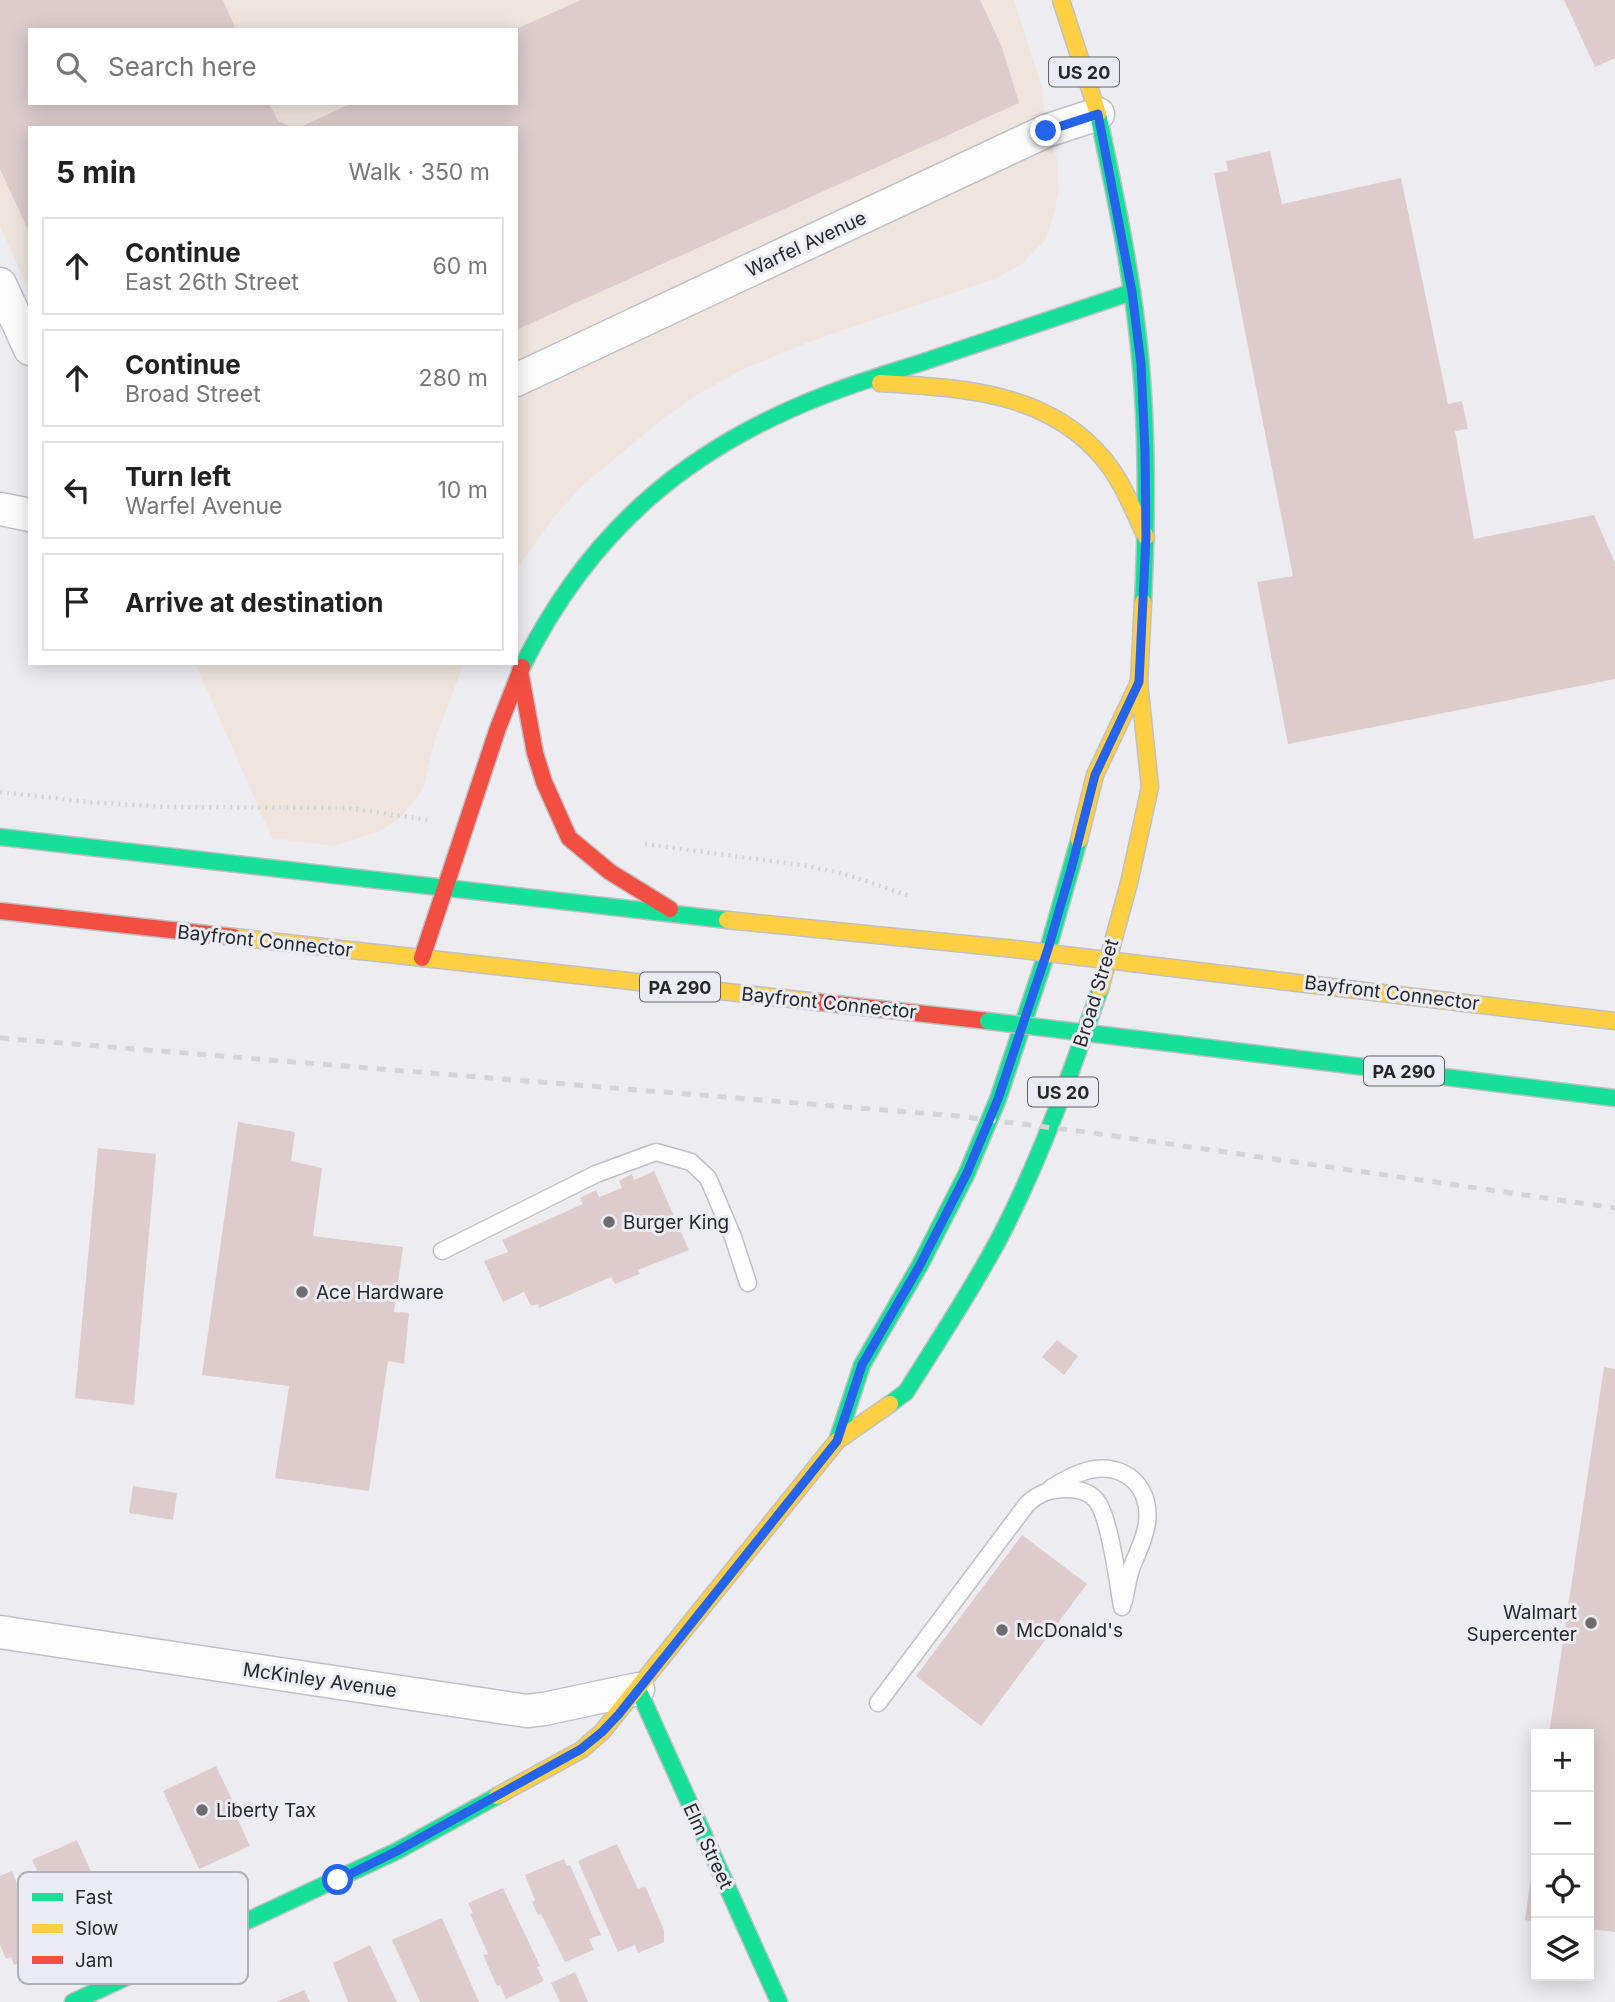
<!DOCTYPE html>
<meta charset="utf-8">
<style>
:root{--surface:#fff;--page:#f2f2f2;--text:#222;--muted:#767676;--line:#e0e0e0}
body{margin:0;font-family:Inter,sans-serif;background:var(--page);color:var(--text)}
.controls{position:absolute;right:21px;bottom:21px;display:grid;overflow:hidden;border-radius:0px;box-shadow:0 4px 18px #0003}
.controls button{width:63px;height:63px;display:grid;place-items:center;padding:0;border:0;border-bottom:2px solid var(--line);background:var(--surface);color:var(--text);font:35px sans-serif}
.stop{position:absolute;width:21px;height:21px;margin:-16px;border:5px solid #2563eb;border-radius:50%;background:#fff}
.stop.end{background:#2563eb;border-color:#fff;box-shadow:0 2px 7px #0008}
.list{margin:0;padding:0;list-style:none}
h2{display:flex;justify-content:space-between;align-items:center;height:91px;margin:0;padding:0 28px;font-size:30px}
h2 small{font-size:23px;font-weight:400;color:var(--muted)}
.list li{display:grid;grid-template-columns:46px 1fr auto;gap:21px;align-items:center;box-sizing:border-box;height:98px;margin:0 14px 14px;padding:0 14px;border:2px solid var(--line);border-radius:0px}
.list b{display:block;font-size:26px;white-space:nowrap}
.list p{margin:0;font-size:23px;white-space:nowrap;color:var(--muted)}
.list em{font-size:23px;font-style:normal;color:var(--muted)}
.icon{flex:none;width:38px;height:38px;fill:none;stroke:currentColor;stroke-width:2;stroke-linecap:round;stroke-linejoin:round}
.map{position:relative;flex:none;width:1615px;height:2002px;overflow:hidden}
.search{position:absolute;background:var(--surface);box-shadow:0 4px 18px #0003;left:28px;top:28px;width:490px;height:77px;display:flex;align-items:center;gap:18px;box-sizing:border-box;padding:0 24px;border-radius:0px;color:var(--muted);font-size:26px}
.panel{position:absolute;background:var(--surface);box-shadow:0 4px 18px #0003;left:28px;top:126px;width:490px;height:539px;border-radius:0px}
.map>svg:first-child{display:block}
</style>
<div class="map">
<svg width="1615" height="2002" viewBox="0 0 1615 2002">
<rect width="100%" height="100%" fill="#ededf1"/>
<!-- commercial -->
<g fill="#efe5de" fill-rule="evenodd">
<path d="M0 0H1014L1042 87 1046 131 1057 159 1059 192 1052 221 1045 240 1022 264 997 278 809 342 748 367 700 393 664 418 583 485 554 517 516 570V128H30V293L0 226ZM30 30H516V103H30Z"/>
<path d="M195 663H464L435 739 423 789 402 816 381 831 334 846 272 838Z"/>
</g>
<!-- building -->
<g fill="#decccd">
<path d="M0 0H223L236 30H30V103H269L278 121 294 128H30V234L0 169Z"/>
<path d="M581 0H980L1002 47 1019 103 516 330V128H298L352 103H516V29Z"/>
<path d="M1564 0H1615V58L1595 67Z"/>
<path d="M1270 151 1282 204 1401 178 1448 404 1462 401 1468 429 1455 431 1474 539 1594 515 1615 563V679L1288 744 1257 582 1293 576 1214 173 1228 171 1226 161Z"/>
<path d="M238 1122 295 1132 291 1161 322 1168 313 1236 403 1247 394 1312 409 1313 404 1364 388 1361 369 1491 275 1478 289 1386 202 1375Z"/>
<path d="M98 1148 156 1154 134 1405 75 1398Z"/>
<path d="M654 1171 689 1250 638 1270 640 1274 615 1284 611 1277 539 1308 538 1304 531 1306 524 1292 503 1302 484 1261 508 1252 502 1240 583 1204 580 1198 596 1190 599 1197 622 1188 619 1181 632 1174 634 1180Z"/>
<path d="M1057 1340 1078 1356 1064 1375 1042 1357Z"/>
<path d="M1604 1367 1615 1369V1932L1589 1929V1734H1549Z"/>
<path d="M133 1486 177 1493 173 1520 129 1513Z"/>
<path d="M1022 1535 1087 1584 981 1726 916 1676Z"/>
<path d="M216 1766 239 1814 236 1816 250 1846 199 1869 163 1791Z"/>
<path d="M77 1840 105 1903 98 1906 102 1915 66 1931 32 1860Z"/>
<path d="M617 1844 638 1889 645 1886 664 1930V1942L638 1953 635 1945 618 1952 578 1861Z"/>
<path d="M1535 1848H1536V1922L1525 1920Z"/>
<path d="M564 1859 567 1866 570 1865 601 1935 589 1939 594 1950 565 1962 541 1914 538 1915 532 1902 535 1900 525 1875Z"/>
<path d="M12 1871 20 1891 23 1890 47 1952 14 1965 11 1957 6 1959 0 1945V1876Z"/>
<path d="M503 1888 540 1966 537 1967 544 1981 506 1999 500 1985 497 1986 483 1955 488 1954 470 1914 473 1913 468 1903Z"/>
<path d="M442 1918 479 2002H420L392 1940Z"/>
<path d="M370 1945 377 1960 397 2002H348L333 1963Z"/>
<path d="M575 1972 588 2002H560L551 1983Z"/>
<path d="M304 1990 310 2002H276Z"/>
</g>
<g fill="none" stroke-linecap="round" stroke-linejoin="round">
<defs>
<g id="lane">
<path d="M442 1251 596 1174 656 1152 691 1162 708 1178 733 1237 748 1283"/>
<path d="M1051 1488C1060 1483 1070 1476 1080 1473 1118 1458 1152 1482 1147 1523 1145 1539 1137 1553 1131 1569 1128 1579 1126 1591 1124 1601"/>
<path d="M878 1703 1027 1504C1039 1493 1050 1489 1067 1489 1078 1489 1089 1492 1096 1500 1110 1516 1118 1584 1122 1607"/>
</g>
<g id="street">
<path d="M0 284 30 349"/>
<path d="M516 380 1046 131 1098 114"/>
<path d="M0 509 30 515"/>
<path d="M0 1632 527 1711 544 1709 638 1689"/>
</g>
<g id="fast">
<path d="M1098 114C1114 190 1131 268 1139 346 1148 431 1147 517 1143 602"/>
<path d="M522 667C589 532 685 449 825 395 858 382 892 372 926 361 995 338 1063 315 1132 292"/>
<path d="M0 837 727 920"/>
<path d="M1137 1039 1615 1098"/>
<path d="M890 1404 906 1392C938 1341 972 1290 1000 1237 1041 1158 1071 1073 1100 989"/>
<path d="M837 1441 862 1365 920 1265 967 1173 998 1099 1048 949 1079 840"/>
<path d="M638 1689 779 2002"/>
<path d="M73 2002 397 1851 497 1796"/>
</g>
<g id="slow">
<path d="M1061 0 1098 114"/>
<path d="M880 383C960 388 1046 391 1102 457 1122 480 1133 510 1146 537"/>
<path d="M1079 840 1095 775 1139 682"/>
<path d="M727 920 1015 949"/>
<path d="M234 937 818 1002"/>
<path d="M1164 967 1615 1021"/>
<path d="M1100 989 1129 883 1150 787 1139 682 1143 602"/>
<path d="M497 1796 581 1750 602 1732 837 1441 890 1404"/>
</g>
<g id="jam">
<path d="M520 671 535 753 544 782 569 838 610 872 670 909"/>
<path d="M0 911 234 937"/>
<path d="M422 958 498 728 522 667"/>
<path d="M818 1002 988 1021"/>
</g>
</defs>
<!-- lane casing -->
<use href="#lane" stroke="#bfc0c3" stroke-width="19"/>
<!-- street casing -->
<use href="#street" stroke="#bfc0c3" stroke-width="35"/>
<!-- fast casing -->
<use href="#fast" stroke="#bfc0c3" stroke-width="19"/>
<!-- slow casing -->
<use href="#slow" stroke="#bfc0c3" stroke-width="19"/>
<!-- jam casing -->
<use href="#jam" stroke="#bfc0c3" stroke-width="19"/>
<!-- path -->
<g stroke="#d3d3d3" stroke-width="4.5" stroke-dasharray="2 5" stroke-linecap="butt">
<path d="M0 792 88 802 167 807 348 808 428 820"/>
<path d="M645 844 808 866 845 874 910 896"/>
</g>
<!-- lane -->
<use href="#lane" stroke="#fcfcfd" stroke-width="16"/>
<!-- street -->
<use href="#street" stroke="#fcfcfd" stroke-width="32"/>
<!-- fast -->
<use href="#fast" stroke="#16e098" stroke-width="16"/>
<!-- slow -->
<use href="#slow" stroke="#ffcf43" stroke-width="16"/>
<!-- jam -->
<use href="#jam" stroke="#f24e42" stroke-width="16"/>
<!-- rail -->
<path stroke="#d4d4d6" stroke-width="5" stroke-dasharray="9 9" stroke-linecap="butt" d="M0 1038 957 1116 1086 1132 1615 1208"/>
<defs>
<path id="fast-bridge" d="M988 1021 1137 1039"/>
<path id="slow-bridge" d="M1015 949 1164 967"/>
</defs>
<!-- fast-bridge casing -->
<use href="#fast-bridge" stroke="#c0bec6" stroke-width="19" stroke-linecap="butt"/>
<!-- slow-bridge casing -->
<use href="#slow-bridge" stroke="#c0bec6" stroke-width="19" stroke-linecap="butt"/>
<!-- fast-bridge -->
<use href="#fast-bridge" stroke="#16e098" stroke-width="16"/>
<!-- slow-bridge -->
<use href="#slow-bridge" stroke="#ffcf43" stroke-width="16"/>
</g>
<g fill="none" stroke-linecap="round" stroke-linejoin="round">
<!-- route -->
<path stroke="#2563eb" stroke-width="9" d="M338 1880 397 1851 581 1749 602 1732 619 1714 837 1441 862 1365 920 1265 967 1173 998 1099 1048 949 1072 866 1095 775 1139 682 1146 537 1145 451 1141 364 1132 292 1098 114 1046 131"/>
</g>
<!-- markers -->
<g fill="#6d6d70" stroke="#ebecf3" stroke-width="2.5">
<circle cx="609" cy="1222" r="7"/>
<circle cx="302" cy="1292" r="7"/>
<circle cx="1591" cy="1623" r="7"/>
<circle cx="1002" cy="1630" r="7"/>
<circle cx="202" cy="1810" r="7"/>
</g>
<g text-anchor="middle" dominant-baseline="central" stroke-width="6" stroke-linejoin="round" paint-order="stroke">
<!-- shield labels -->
<g fill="#ebecf3" stroke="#626367" stroke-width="2">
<rect x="1049" y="57.5" width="70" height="29" rx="5"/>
<rect x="640" y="972.5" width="80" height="29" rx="5"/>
<rect x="1364" y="1056.5" width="80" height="29" rx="5"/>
<rect x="1028" y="1077.5" width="70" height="29" rx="5"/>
</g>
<g font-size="18" font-weight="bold" fill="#28282b">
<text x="1084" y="72">US 20</text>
<text x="680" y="987">PA 290</text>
<text x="1404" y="1071">PA 290</text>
<text x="1063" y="1092">US 20</text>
</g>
<!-- street labels -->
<g font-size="19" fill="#28282b" stroke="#ebecf3">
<text transform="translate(806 244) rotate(-25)">Warfel Avenue</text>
<text transform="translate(265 941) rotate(6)">Bayfront Connector</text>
<text transform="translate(1096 993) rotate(-73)">Broad Street</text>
<text transform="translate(1392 993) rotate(7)">Bayfront Connector</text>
<text transform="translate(829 1003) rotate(6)">Bayfront Connector</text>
<text transform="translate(320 1680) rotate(8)">McKinley Avenue</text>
<text transform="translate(708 1846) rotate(65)">Elm Street</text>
</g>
<!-- poi labels -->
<g font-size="19" fill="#28282b" stroke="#ebecf3" text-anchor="start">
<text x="623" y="1222">Burger King</text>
<text x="316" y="1292">Ace Hardware</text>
<text x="1577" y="1612" text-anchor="end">Walmart<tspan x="1577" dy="22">Supercenter</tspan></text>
<text x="1016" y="1630">McDonald's</text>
<text x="216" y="1810">Liberty Tax</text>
</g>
</g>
<!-- legend -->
<rect x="18" y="1872" width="230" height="112" rx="10" fill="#ebecf3" stroke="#b0b1b7" stroke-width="2"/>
<rect x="32" y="1893" width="31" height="8" fill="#16e098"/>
<rect x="32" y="1924" width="31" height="9" fill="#ffcf43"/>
<rect x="32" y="1956" width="31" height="8" fill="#f24e42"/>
<g font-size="19" fill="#28282b">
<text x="75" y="1904">Fast</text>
<text x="75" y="1935">Slow</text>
<text x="75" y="1967">Jam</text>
</g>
</svg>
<div class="controls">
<button>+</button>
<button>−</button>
<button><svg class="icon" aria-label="locate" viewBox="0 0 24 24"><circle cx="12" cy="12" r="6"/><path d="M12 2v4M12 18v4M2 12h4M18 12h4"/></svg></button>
<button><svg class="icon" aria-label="layers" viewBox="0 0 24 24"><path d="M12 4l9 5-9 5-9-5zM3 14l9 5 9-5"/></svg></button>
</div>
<div class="stop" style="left:338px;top:1880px"></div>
<div class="stop end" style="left:1046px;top:131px"></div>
<div class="search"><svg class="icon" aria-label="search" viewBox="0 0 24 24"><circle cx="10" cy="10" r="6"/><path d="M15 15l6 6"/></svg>Search here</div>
<section class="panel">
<h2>5 min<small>Walk · 350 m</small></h2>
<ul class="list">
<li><svg class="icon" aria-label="ahead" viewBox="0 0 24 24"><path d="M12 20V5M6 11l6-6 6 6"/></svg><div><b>Continue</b><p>East 26th Street</p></div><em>60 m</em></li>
<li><svg class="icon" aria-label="ahead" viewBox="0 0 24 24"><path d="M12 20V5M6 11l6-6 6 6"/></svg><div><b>Continue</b><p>Broad Street</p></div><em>280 m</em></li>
<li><svg class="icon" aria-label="left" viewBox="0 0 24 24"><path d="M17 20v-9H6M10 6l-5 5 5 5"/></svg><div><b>Turn left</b><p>Warfel Avenue</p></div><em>10 m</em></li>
<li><svg class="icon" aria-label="arrive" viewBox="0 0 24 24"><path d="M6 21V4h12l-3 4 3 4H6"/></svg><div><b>Arrive at destination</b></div></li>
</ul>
</section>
</div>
